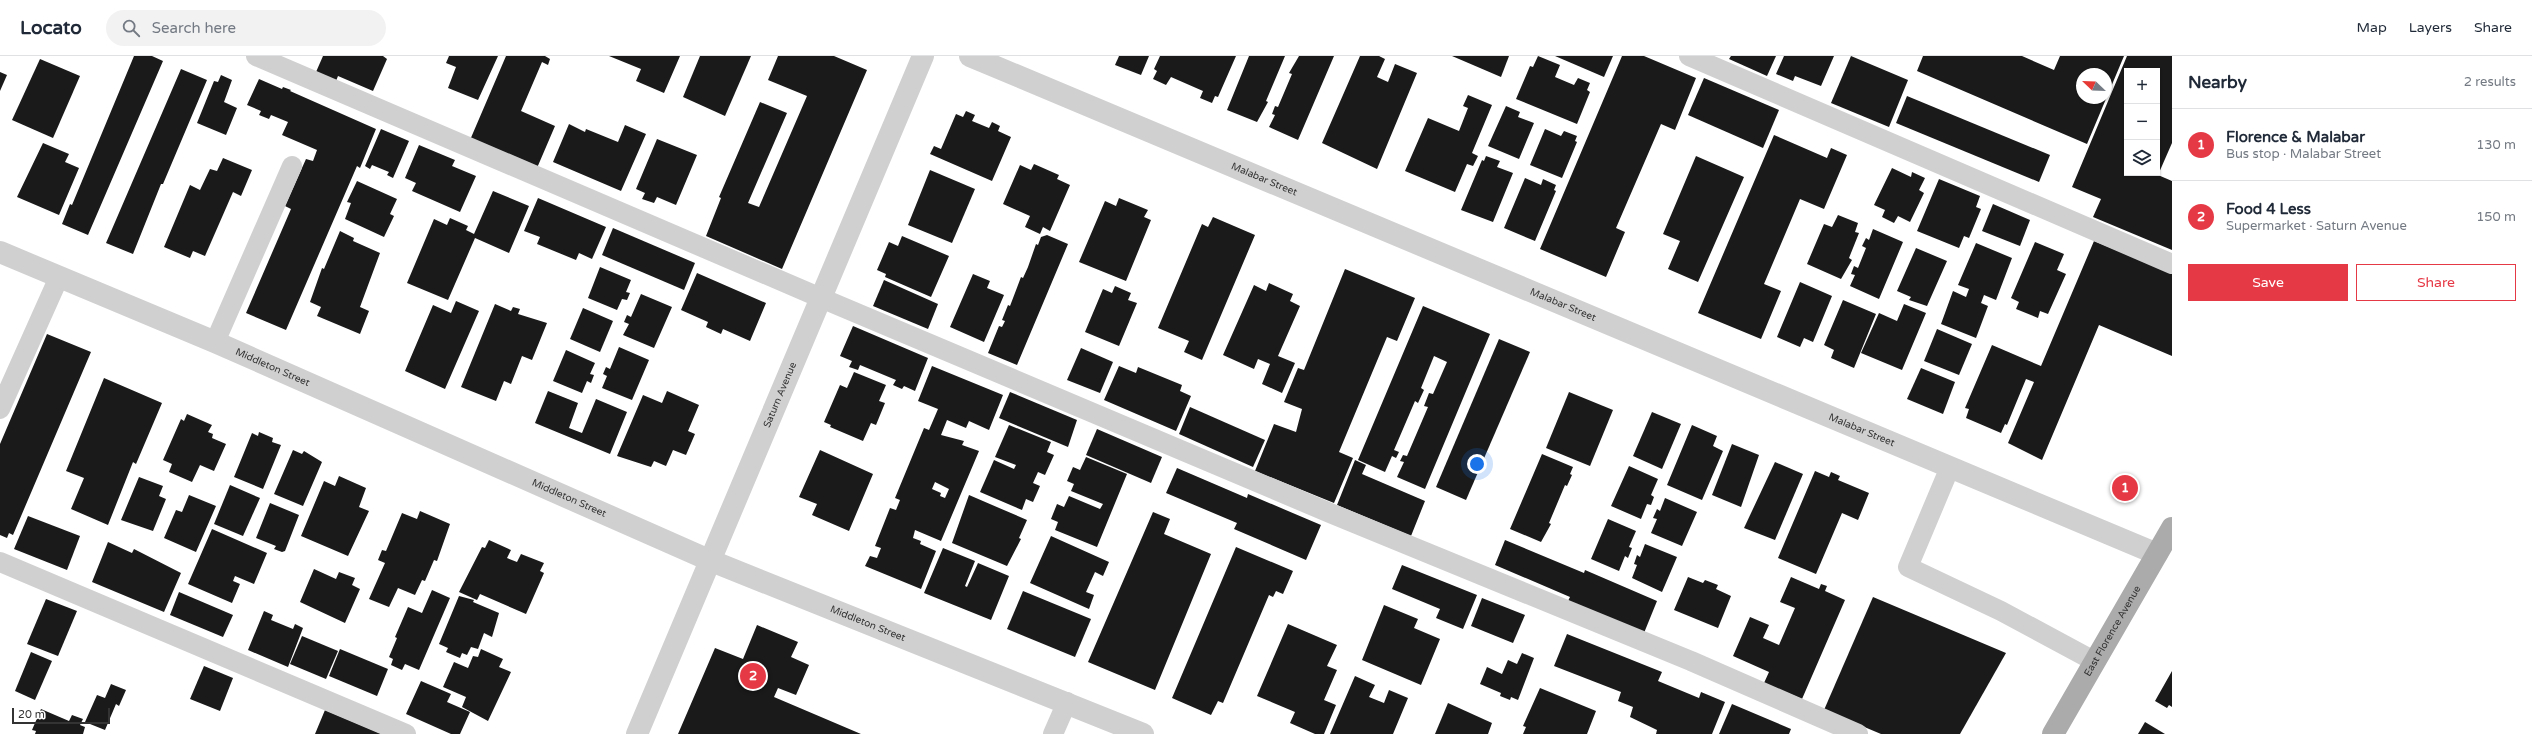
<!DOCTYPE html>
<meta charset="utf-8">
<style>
:root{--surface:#fff;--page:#f2f2f3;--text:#1f2937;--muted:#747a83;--line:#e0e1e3;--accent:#e63946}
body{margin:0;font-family:"Varela Round",sans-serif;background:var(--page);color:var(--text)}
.controls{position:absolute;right:12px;top:12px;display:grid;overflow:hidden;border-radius:0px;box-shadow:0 1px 3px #0004}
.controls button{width:36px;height:36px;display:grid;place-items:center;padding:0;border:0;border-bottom:1px solid var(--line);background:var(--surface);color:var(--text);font:20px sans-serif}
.compass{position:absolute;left:2076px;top:12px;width:36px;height:36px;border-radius:50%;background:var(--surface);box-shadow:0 1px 3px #0004;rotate:293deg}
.scale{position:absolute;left:12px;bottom:10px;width:98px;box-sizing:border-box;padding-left:4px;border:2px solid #333;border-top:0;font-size:11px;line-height:14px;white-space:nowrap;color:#333;-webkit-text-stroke:3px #fff;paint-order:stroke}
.you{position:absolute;left:1477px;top:408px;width:14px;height:14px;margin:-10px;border:3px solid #fff;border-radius:50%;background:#1a73e8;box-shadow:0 0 0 6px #1a73e833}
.badge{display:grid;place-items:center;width:26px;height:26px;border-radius:50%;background:var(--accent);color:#fff;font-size:13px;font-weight:700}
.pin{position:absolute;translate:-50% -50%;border:2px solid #fff;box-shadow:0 1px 4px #0006}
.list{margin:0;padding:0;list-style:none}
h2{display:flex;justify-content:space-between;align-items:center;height:52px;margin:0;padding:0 16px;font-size:17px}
h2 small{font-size:13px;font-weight:400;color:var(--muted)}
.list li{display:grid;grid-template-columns:26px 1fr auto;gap:12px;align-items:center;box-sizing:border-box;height:72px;padding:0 16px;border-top:1px solid var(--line)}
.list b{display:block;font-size:15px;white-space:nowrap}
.list p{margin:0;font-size:13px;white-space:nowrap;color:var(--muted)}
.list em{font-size:13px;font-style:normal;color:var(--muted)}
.actions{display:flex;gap:8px;padding:12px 16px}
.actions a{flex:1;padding:9px 0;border:1px solid var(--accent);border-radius:0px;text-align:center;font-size:14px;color:var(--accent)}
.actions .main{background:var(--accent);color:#fff}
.icon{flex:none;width:22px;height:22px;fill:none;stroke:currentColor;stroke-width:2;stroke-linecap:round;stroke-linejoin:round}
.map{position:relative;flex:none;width:2172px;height:678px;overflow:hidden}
header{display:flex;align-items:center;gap:24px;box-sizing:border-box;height:56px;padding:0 20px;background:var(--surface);border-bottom:1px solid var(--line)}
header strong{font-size:19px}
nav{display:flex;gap:22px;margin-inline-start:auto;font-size:14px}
.search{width:280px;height:36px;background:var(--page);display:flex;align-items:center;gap:10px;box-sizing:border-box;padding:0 14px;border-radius:22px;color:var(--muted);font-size:15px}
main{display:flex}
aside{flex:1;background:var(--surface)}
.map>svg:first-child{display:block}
</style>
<header>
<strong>Locato</strong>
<div class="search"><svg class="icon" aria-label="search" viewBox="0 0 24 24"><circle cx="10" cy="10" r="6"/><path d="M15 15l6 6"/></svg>Search here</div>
<nav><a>Map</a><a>Layers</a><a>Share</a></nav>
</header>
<main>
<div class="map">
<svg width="2172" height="678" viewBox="0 0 2172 678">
<rect width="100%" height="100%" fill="#fff"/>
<!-- building -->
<g fill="#1a1a1a" fill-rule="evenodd">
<path d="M134 0H152L163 5 88 179 62 168 70 148 72 149Z"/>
<path d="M323 0H383L387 3 373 35 338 20 336 25 316 16Z"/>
<path d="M449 0H498L478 44 448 32 456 11 446 7Z"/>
<path d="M506 0H545L550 3 548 9 542 6 521 55 555 70 537 112 470 84Z"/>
<path d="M609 0H680L664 37 636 25 641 13Z"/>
<path d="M700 0H751L725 60 683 41Z"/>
<path d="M778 0H834L867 14 782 213 706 180 721 142 719 141 760 46 787 57 748 147 759 151 807 40 768 24Z"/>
<path d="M1119 0H1149L1141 19 1115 9Z"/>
<path d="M1160 0H1236L1218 41 1215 40 1212 47 1200 42 1203 35 1171 21 1166 29 1153 23 1157 15 1154 13Z"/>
<path d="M1249 0H1285L1266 45 1268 46 1257 66 1227 54Z"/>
<path d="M1299 0H1334L1298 84 1269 71 1275 59 1272 58 1275 50 1278 51 1292 18 1289 17Z"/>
<path d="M1360 0H1379L1385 3 1377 21 1388 26 1395 8 1417 17 1377 113 1322 87Z"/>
<path d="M1452 0H1509L1501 21Z"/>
<path d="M1538 0 1560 9 1555 21 1574 29 1578 22 1590 27 1587 34 1590 36 1577 68 1516 43 1530 10 1533 11Z"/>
<path d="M1555 0H1613L1604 21Z"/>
<path d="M1622 0H1644L1696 22 1675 74 1661 68 1616 172 1625 176 1606 221 1540 193Z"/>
<path d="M1731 0H1776L1767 20 1729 3Z"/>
<path d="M1784 0H1834L1821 30 1795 20 1793 25 1776 18Z"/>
<path d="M1851 0 1908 24 1889 71 1831 47Z"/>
<path d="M1923 0H2022L2054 14 2060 0H2124L2087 88 1917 15ZM2082 18H2106V42H2082Z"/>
<path d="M2127 0H2172V87L2158 119 2172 125V194L2093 161 2101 143 2072 131ZM2127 15H2157V117H2127Z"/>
<path d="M40 3 80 20 53 82 12 64Z"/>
<path d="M181 13 207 24 163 128H161L133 198 106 187Z"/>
<path d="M0 16 7 19 0 35Z"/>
<path d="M221 19 232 24 224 46 237 52 226 79 197 67 214 25 218 26Z"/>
<path d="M1704 22 1779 54 1763 92 1688 59Z"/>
<path d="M259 23 282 33 283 31 291 34 290 35 376 73 360 112 357 110 286 274 246 257 291 153 285 150 306 103 313 105 317 94 282 79 288 66 271 59 269 63 259 59 261 55 247 49Z"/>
<path d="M1468 39 1492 49 1472 97 1478 100 1473 110 1467 108 1455 136 1405 115 1428 62 1459 75 1468 52 1463 50Z"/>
<path d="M1907 40 2050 99 2039 126 1896 67Z"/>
<path d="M1506 50 1520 56 1518 61 1534 67 1519 103 1488 90Z"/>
<path d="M966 55 975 59 972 65 989 72 992 66 1000 70 998 75 1011 81 992 125 930 98 934 90 941 93 956 58 963 61Z"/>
<path d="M569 68 585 76 586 73 618 86 625 69 646 78 621 135 553 106Z"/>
<path d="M381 73 409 85 393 122 387 119 389 116 372 109 370 113 365 110Z"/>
<path d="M1545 73 1561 80 1564 75 1577 80 1575 85 1577 86 1562 122 1530 109Z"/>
<path d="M1774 79 1827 102 1831 92 1847 99 1824 153 1800 143 1764 228 1781 235 1761 283 1698 257Z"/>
<path d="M657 83 697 99 676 149 657 141 654 147 642 143 645 137 636 133Z"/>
<path d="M43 87 69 98 65 106 79 112 59 159 17 141Z"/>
<path d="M419 89 455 104 452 110 476 120 460 156 412 135 416 127 405 122Z"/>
<path d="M1486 100 1500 105 1497 111 1513 117 1493 166 1461 154 1482 104 1484 105Z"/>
<path d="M1696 100 1744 121 1698 226 1668 213 1680 185 1663 178Z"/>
<path d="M223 102 252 114 241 140 233 136 205 200 193 195 190 202 164 191 190 129 200 134 210 113 217 115Z"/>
<path d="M1034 108 1059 119 1057 123 1070 129 1050 175 1043 171 1040 178 1025 171 1030 160 1003 148 1020 109 1031 114Z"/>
<path d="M1892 112 1911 121 1912 116 1925 122 1919 134 1924 137 1910 166 1898 160 1894 167 1882 161 1885 154 1874 149Z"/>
<path d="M930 114 975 133 952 187 908 169Z"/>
<path d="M1525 122 1541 129 1543 123 1556 129 1554 134 1556 135 1535 185 1504 172Z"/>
<path d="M1939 123 1980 140 1976 151 1981 153 1969 182 1964 180 1959 192 1917 175Z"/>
<path d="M357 125 397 143 390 158 394 160 384 181 345 163 351 147 347 146Z"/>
<path d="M493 135 529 150 509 197 475 182 448 244 407 227 434 163 447 169 450 162 468 170 466 174 474 178Z"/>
<path d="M538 142 606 171 592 203 579 197 576 204 537 188 540 181 524 175Z"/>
<path d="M1119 142 1148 154 1144 161 1151 164 1126 225 1079 206 1105 145 1116 150Z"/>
<path d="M1993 148 2030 164 2020 190 1982 175Z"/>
<path d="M1838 159 1858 167 1855 176 1859 177 1849 202 1852 204 1841 223 1807 208 1824 168 1832 171Z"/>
<path d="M1213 161 1255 179 1202 304 1184 296 1189 285 1158 272 1202 168 1208 171Z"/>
<path d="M613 172 695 207 684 234 602 199Z"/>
<path d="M1873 173 1903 186 1879 243 1850 230 1855 219 1851 218 1854 210 1858 212 1866 192 1862 190 1866 182 1869 184Z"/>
<path d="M340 175 354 182 353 185 380 197 360 251 369 255 360 278 317 260 321 251 310 246 322 212 324 213Z"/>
<path d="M1047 179 1068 188 1017 309 988 297 999 270 1002 271 1005 265 1002 264 1008 249 1010 250 1021 221 1023 222 1028 211 1036 188 1038 189 1041 181Z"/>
<path d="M902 180 949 200 931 241 885 221 886 218 877 214 889 186 898 190Z"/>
<path d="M2094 185 2172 217V300L2099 269 2042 404 2008 387 2034 326 2026 323 2007 369 2005 368 2001 377 1966 362 1969 353 1965 352 1992 289 2041 310Z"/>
<path d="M2035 186 2064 198 2057 214 2066 218 2048 258 2040 255 2038 262 2016 253 2019 246 2011 242Z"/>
<path d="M1976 187 2012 202 1996 244 1984 239 1981 247 1988 250 1976 282 1941 268 1953 235 1966 241 1969 233 1958 229Z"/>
<path d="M1916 192 1947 205 1927 250 1909 244 1911 241 1897 235Z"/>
<path d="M600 211 631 224 626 236 630 237 627 244 622 243 617 254 588 242Z"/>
<path d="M1345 213 1415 242 1397 285 1387 281 1339 396 1353 402 1334 447 1255 415 1274 368 1296 376 1302 353 1284 346 1298 312 1304 314Z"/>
<path d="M697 217 766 247 750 285 723 273 721 278 706 271 708 266 681 254Z"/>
<path d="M973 218 990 225 987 232 1004 239 984 286 950 271Z"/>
<path d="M884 224 938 248 928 273 873 250Z"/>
<path d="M1800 226 1832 240 1813 286 1804 282 1800 291 1777 281Z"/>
<path d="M1269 227 1293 238 1290 245 1300 250 1278 300 1295 307 1282 337 1262 328 1270 308 1258 303 1254 313 1223 299 1254 229 1266 235Z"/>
<path d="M1115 230 1131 237 1128 244 1137 247 1119 290 1085 276 1103 233 1112 237Z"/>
<path d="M641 238 672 251 654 292 623 279 629 268 624 266 627 259 631 261Z"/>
<path d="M1843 244 1876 258 1854 312 1831 302 1834 294 1824 289Z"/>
<path d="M456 245 479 255 445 333 405 315 433 249 451 257Z"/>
<path d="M495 248 511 255 513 251 520 253 518 258 547 267 532 304 522 300 511 328 504 325 496 345 461 331Z"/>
<path d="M1904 248 1926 257 1902 314 1861 297 1879 257 1897 265Z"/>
<path d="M1423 250 1490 278 1425 433 1397 421 1404 406 1400 405 1403 399 1407 400 1428 351 1424 350 1429 337 1433 338 1447 306 1434 300 1421 332 1424 334 1418 347 1415 345 1394 394 1399 396 1396 402 1392 400 1385 416 1358 404Z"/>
<path d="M583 252 613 265 600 296 570 283Z"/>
<path d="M853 270 928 302 915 335 904 330 902 333 893 329 896 324 860 309 858 314 849 311 852 305 840 300Z"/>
<path d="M1937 273 1972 288 1959 319 1924 305Z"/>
<path d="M47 278 91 296 13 479 9 477 7 482 0 479V388Z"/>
<path d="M1499 283 1530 296 1466 444 1436 431Z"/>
<path d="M619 291 649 304 632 344 602 332 607 320 603 318 606 311 610 313Z"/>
<path d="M1081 292 1113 306 1100 337 1067 324Z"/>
<path d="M566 294 595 307 590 318 594 319 591 327 587 325 582 337 553 325Z"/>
<path d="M932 310 1003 339 989 374 969 365 966 372 947 364 941 379 964 385 962 389 979 395 941 485 915 474 913 482 921 485 920 488 936 495 921 533 865 510 870 500 877 502 881 492 875 490 890 452 896 454 900 444 895 442 924 372 929 374 938 353 918 345ZM935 426 949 433 945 442 940 440 941 437 932 433Z"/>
<path d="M1119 310 1136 317 1138 311 1182 329 1180 335 1191 340 1176 375 1104 344Z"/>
<path d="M1921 312 1955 326 1943 358 1907 343Z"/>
<path d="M854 316 886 329 879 345 885 347 876 369 871 367 863 385 830 371 831 369 824 366 840 329 847 332Z"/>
<path d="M104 322 162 347 136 408 133 406 108 469 71 453 84 422 66 415Z"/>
<path d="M548 335 578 347 569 372 582 377 596 343 627 356 610 398 535 367Z"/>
<path d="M667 335 699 349 688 375 695 378 686 399 673 394 666 410 654 405 651 411 617 400 643 339 662 347Z"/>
<path d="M1010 336 1077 364 1068 391 999 362Z"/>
<path d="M1569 336 1613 354 1590 410 1546 392Z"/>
<path d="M1190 351 1265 384 1253 411 1179 378Z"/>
<path d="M1652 356 1681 368 1662 413 1633 400Z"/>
<path d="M187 358 212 369 208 376 213 378 212 382 226 388 214 415 200 409 192 426 169 416 172 408 163 404 181 363 184 365Z"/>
<path d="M1009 369 1051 386 1047 396 1054 399 1045 419 1038 416 1033 427 1040 430 1033 446 1026 443 1022 454 980 436 994 404 1014 413 1016 409 995 401Z"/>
<path d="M1692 369 1717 380 1713 390 1723 395 1702 444 1667 429Z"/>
<path d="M1097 373 1162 401 1151 427 1086 399Z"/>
<path d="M259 376 273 382 272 386 281 389 263 433 234 421 252 377 258 380Z"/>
<path d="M1732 388 1759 399 1741 451 1712 439Z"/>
<path d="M293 394 302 398 304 395 322 406 303 450 274 438Z"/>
<path d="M820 394 873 418 849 475 812 459 817 448 799 441Z"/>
<path d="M1542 398 1573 411 1570 418 1572 419 1567 430 1565 429 1549 467 1551 468 1541 486 1510 473Z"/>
<path d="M1086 401 1127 418 1097 491 1055 474 1058 466 1051 463 1057 448 1064 451 1069 440 1100 453 1103 448 1071 435 1074 428 1067 425 1073 411 1080 414Z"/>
<path d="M1355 404 1366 409 1362 418 1425 445 1411 480 1337 449Z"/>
<path d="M1775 406 1803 418 1775 484 1744 472Z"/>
<path d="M1629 410 1658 423 1651 439 1654 441 1651 449 1647 448 1641 463 1611 450Z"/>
<path d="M1177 412 1247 442 1248 438 1321 469 1306 504 1234 473 1237 467 1166 437Z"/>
<path d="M1815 415 1829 421 1831 416 1840 420 1838 424 1869 437 1858 464 1842 457 1816 518 1778 502Z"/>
<path d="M339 420 366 432 359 451 369 455 348 500 301 480 324 425 335 430Z"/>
<path d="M139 421 163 430 159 440 166 443 153 475 121 464Z"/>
<path d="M230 429 260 442 243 480 214 468Z"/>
<path d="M189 439 216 450 196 496 164 482 176 454 182 456Z"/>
<path d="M969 439 1027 464 1019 482 1021 483 1007 510 952 487Z"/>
<path d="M1665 442 1697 456 1682 490 1651 477 1657 463 1653 462 1657 453 1660 455Z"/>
<path d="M270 447 299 459 285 495 282 496 274 493 276 490 256 482Z"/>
<path d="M420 455 450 468 437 505 434 504 425 525 422 524 415 539 398 532 389 551 369 543 385 507 378 504 382 494 386 495 402 457 417 463Z"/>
<path d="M1153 456 1170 463 1164 478 1211 498 1155 634 1088 606Z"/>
<path d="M28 460 80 480 67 514 14 493Z"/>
<path d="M1608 463 1636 475 1629 491 1632 492 1628 502 1625 500 1619 515 1591 503Z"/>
<path d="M212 473 267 497 254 528 235 520 233 525 240 528 232 547 188 528Z"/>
<path d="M1051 480 1109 506 1103 520 1095 516 1086 536 1094 539 1089 553 1030 527Z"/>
<path d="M489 484 511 494 507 502 517 506 521 498 544 507 540 515 544 517 526 558 480 538 477 544 459 536 482 491 485 492Z"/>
<path d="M1505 484 1584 517 1585 514 1657 545 1644 577 1568 545 1570 541 1495 509Z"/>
<path d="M108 486 132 497 134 493 181 517 164 556 92 526Z"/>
<path d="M1645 488 1677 501 1662 536 1632 522 1637 509 1634 508 1637 499 1640 501Z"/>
<path d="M1236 491 1293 515 1283 538 1276 535 1273 541 1269 539 1223 647 1218 645 1211 659 1172 642Z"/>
<path d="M943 492 975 505 965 530 967 531 978 507 1009 520 991 564 924 537Z"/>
<path d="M1402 509 1477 539 1463 573 1436 562 1440 553 1392 533Z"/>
<path d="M314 513 336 523 339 516 355 522 352 529 360 533 345 567 300 546Z"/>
<path d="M1688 521 1703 527 1705 524 1718 529 1716 533 1731 540 1718 572 1674 554Z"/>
<path d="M1791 521 1819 533 1821 528 1827 530 1825 535 1845 544 1802 643 1764 627 1769 616 1733 600 1750 561 1769 569 1763 582 1779 589 1795 552 1780 546Z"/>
<path d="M432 534 450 542 419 614 405 608 402 614 391 609 393 603 389 601 397 582 395 581 408 551 422 557Z"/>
<path d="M1023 535 1091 563 1075 601 1007 573Z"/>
<path d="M179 536 233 559 223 581 170 559Z"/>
<path d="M459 540 474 544 473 546 499 557 492 581 484 577 478 593 471 591 467 599 462 597 460 602 446 596 448 592 439 588Z"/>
<path d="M1873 541 2006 597 1960 678H1881L1824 654Z"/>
<path d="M1482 542 1525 559 1513 587 1471 570Z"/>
<path d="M46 543 77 555 58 600 27 588Z"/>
<path d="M1384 549 1418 563 1414 572 1440 583 1421 629 1362 604Z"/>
<path d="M264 555 273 559 271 564 293 573 295 568 303 572 288 611 248 594Z"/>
<path d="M1288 568 1337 589 1327 610 1337 614 1324 644 1336 649 1324 678H1315L1290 667 1295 656 1257 640Z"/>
<path d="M757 569 798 586 791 601 809 609 796 639 778 632 774 641 861 678H678L715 592 743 603Z"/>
<path d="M1567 578 1662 616 1658 625 1699 642 1701 636 1725 646 1712 678H1656L1657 674 1630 661 1633 651 1618 645 1621 636 1554 610Z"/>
<path d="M302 580 338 595 326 623 290 608Z"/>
<path d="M340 593 388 613 377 640 329 620Z"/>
<path d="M481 593 503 603 499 611 511 616 488 665 462 651 466 641 443 631 454 606 468 612 473 600 478 601Z"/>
<path d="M31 596 52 605 35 644 15 635Z"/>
<path d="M1522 597 1534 602 1518 644 1511 641 1510 644 1500 640 1501 637 1480 628 1487 611 1502 618 1508 604 1517 608Z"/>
<path d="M204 610 233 622 220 655 190 643Z"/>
<path d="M2172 615V651L2169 649 2167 652 2155 645Z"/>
<path d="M1355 620 1375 629 1369 641 1384 647 1389 634 1408 642 1393 678H1330Z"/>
<path d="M421 625 451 638 447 646 470 656 460 678H451L406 658Z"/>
<path d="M111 628 126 634 119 650 116 648 105 674 85 666 97 639 105 642Z"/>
<path d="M1540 632 1596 655 1587 678H1523L1526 671 1523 670Z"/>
<path d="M1448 647 1492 667 1488 678H1435Z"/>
<path d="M1732 648 1791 673 1789 678H1719Z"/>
<path d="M41 653 69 665 72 659 83 663 80 669 85 671 83 678H35L36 675 32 674Z"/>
<path d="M325 654 382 678H315Z"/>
<path d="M2145 666 2165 678H2138Z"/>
</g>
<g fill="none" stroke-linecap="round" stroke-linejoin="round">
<!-- service -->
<g stroke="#d0d0d0" stroke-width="20">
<path d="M256 0 821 242 1330 457 1691 605 1858 678"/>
<path d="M1689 0 2172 208"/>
<path d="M215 286 292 110"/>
<path d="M0 353 59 221"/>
<path d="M1950 411 1908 511 2001 555 2094 605"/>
<path d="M0 506 406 678"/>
<path d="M1053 678 1067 646"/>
</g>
<!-- minor -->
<g stroke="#d0d0d0" stroke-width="22">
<path id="s1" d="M970 0 2157 498"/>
<path id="s2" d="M0 196 215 286 709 504 1143 678"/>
</g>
<!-- tertiary -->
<path stroke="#d0d0d0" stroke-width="22" id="s3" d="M637 678 923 0"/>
<!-- primary -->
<path stroke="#ababab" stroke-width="22" id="s4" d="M2053 678 2172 472"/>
</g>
<g text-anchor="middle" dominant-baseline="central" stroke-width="4" stroke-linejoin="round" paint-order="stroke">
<!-- street labels -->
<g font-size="10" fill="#333" stroke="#fff">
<text stroke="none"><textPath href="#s1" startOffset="319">Malabar Street</textPath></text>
<text stroke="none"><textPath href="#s1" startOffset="643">Malabar Street</textPath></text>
<text stroke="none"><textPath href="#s2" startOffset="296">Middleton Street</textPath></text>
<text stroke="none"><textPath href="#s3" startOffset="368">Saturn Avenue</textPath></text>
<text stroke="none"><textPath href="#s1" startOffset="967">Malabar Street</textPath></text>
<text stroke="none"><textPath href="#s2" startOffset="620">Middleton Street</textPath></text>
<text stroke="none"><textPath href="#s2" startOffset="944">Middleton Street</textPath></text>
<text stroke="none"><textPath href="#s4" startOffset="119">East Florence Avenue</textPath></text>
</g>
</g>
</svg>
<div class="controls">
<button>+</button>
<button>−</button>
<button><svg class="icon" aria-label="layers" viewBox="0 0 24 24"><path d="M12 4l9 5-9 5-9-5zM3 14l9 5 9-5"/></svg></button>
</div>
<svg class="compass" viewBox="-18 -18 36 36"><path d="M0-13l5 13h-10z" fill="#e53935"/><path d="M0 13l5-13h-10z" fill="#747a83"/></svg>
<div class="scale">20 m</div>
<div class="you"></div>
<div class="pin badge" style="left:2125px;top:432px">1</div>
<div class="pin badge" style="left:753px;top:620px">2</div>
</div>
<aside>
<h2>Nearby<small>2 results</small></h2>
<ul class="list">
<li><span class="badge">1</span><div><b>Florence &amp; Malabar</b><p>Bus stop · Malabar Street</p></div><em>130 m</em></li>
<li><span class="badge">2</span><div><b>Food 4 Less</b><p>Supermarket · Saturn Avenue</p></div><em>150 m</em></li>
</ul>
<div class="actions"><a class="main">Save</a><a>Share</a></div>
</aside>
</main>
